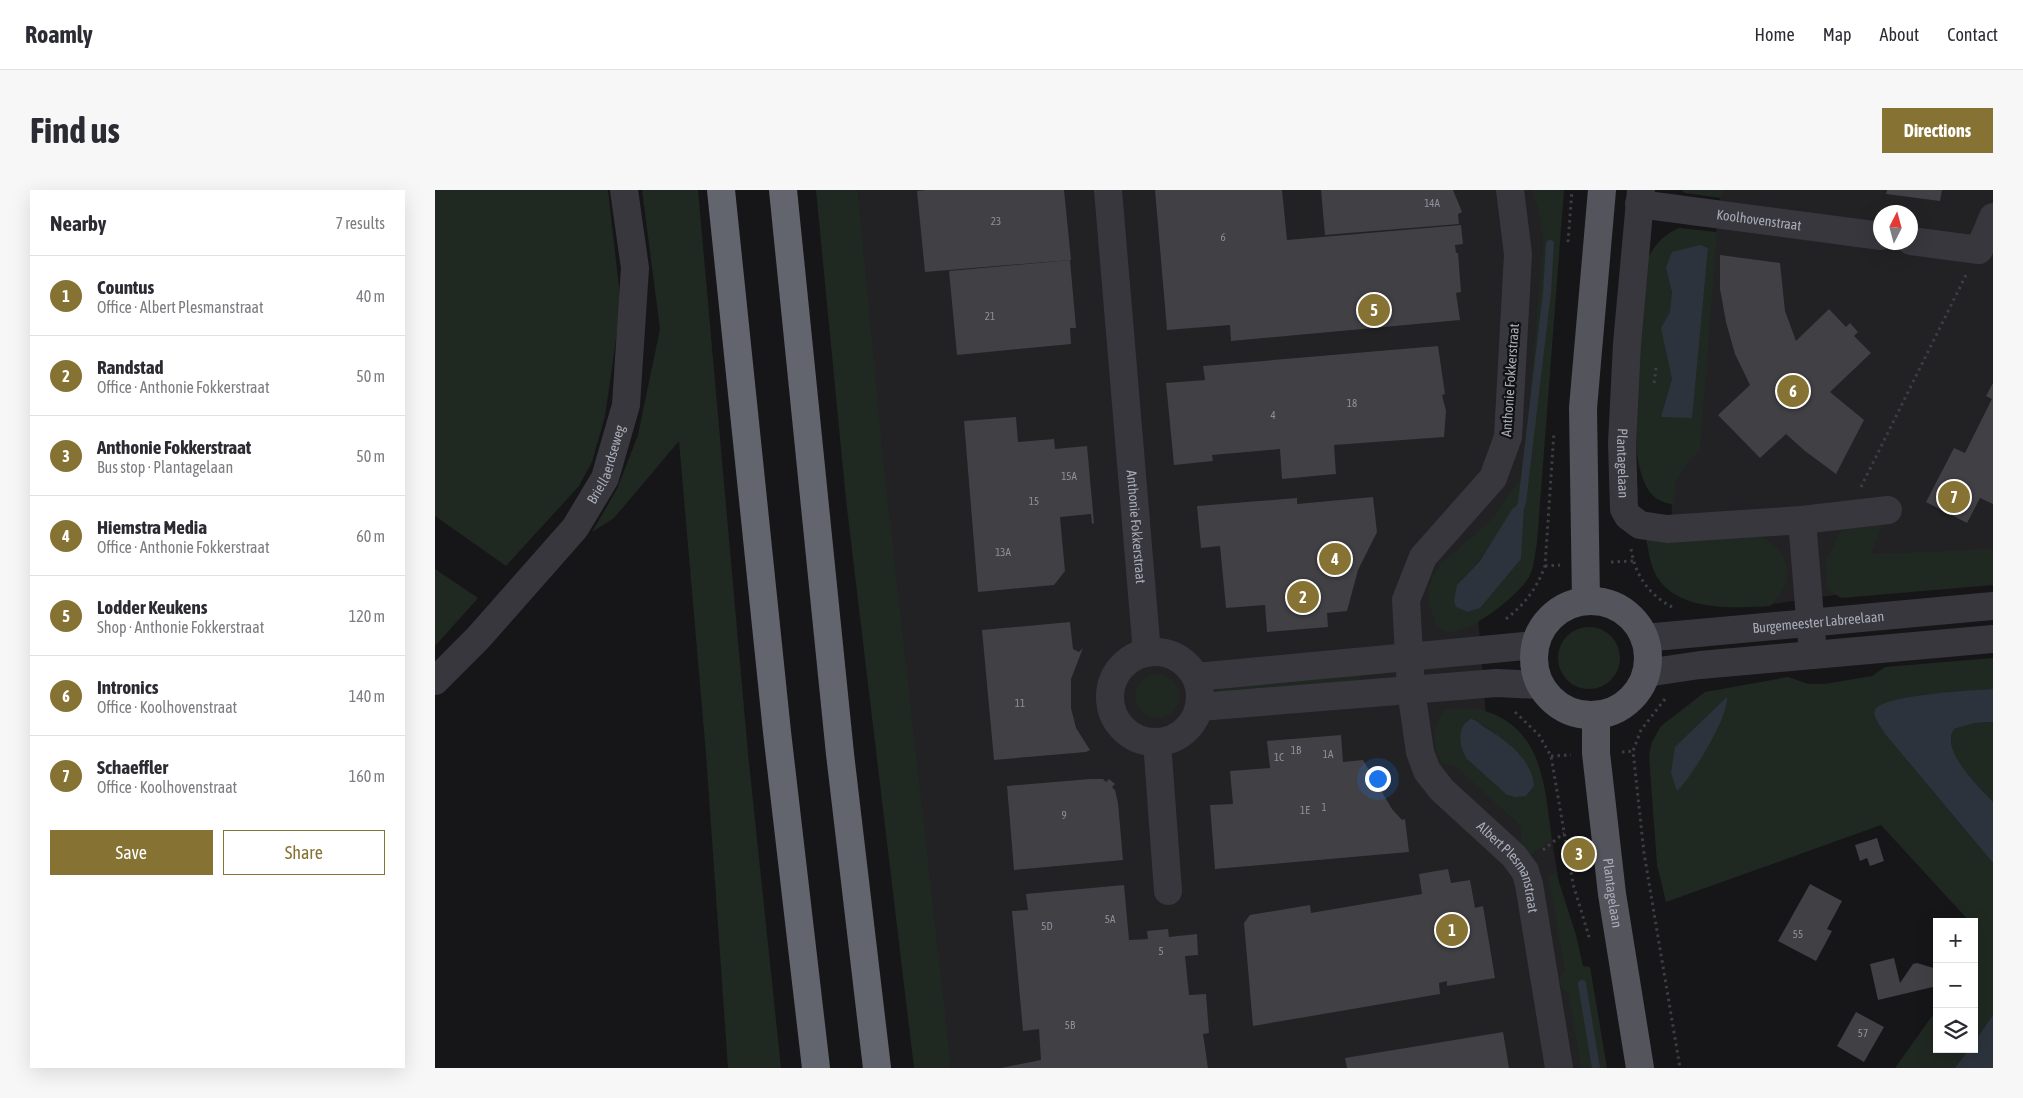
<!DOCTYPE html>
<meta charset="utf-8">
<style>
:root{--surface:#fff;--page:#f7f7f7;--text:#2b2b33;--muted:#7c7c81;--line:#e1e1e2;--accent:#867232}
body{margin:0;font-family:"Asap Condensed",sans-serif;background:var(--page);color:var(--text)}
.controls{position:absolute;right:15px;bottom:15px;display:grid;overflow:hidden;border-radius:0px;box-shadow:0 5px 20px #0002}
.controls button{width:45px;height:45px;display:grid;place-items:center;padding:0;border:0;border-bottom:1px solid var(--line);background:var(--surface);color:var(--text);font:25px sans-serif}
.compass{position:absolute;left:1438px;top:15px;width:45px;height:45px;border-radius:50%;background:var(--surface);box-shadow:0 5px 20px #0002;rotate:6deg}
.you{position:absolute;left:942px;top:588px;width:18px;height:18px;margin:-12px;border:4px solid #fff;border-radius:50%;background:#1a73e8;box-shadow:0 0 0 8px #1a73e833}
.badge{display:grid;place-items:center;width:32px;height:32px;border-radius:50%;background:var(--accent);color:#fff;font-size:16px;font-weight:700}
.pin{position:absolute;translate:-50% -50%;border:2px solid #fff;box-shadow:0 1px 5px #0006}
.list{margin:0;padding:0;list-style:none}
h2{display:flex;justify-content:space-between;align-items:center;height:65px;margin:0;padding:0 20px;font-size:21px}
h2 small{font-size:16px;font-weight:400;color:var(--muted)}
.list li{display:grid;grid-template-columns:32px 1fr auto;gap:15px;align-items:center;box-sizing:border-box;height:80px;padding:0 20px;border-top:1px solid var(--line)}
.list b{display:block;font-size:19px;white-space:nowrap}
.list p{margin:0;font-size:16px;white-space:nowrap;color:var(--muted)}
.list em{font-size:16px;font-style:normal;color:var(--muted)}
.actions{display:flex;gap:10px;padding:15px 20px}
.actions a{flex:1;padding:11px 0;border:1px solid var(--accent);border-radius:0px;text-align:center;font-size:18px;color:var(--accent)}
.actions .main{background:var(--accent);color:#fff}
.icon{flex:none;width:28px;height:28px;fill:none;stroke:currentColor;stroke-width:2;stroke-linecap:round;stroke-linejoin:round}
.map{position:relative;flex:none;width:1558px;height:878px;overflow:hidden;border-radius:0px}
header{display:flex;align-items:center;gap:30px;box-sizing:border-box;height:70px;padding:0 25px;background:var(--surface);border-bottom:1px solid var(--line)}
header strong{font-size:24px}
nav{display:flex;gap:28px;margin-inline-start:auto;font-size:18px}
.intro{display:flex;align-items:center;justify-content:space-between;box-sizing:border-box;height:120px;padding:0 30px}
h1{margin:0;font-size:35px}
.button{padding:12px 22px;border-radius:0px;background:var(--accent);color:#fff;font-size:18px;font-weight:700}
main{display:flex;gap:30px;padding:0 30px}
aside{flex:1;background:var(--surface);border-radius:0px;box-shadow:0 5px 20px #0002}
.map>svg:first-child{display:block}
</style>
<header>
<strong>Roamly</strong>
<nav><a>Home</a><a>Map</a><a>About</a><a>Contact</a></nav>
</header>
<div class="intro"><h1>Find us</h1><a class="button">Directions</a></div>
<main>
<aside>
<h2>Nearby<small>7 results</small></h2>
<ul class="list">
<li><span class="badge">1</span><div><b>Countus</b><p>Office · Albert Plesmanstraat</p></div><em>40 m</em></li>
<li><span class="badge">2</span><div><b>Randstad</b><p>Office · Anthonie Fokkerstraat</p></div><em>50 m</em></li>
<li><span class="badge">3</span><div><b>Anthonie Fokkerstraat</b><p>Bus stop · Plantagelaan</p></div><em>50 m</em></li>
<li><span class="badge">4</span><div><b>Hiemstra Media</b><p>Office · Anthonie Fokkerstraat</p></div><em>60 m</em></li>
<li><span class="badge">5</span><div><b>Lodder Keukens</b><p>Shop · Anthonie Fokkerstraat</p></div><em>120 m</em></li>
<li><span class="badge">6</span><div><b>Intronics</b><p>Office · Koolhovenstraat</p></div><em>140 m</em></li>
<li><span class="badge">7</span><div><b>Schaeffler</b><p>Office · Koolhovenstraat</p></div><em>160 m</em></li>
</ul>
<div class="actions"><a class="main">Save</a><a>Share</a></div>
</aside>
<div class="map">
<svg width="1558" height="878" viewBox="0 0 1558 878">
<rect width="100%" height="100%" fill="#161618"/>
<!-- built -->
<g fill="#222225" fill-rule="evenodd">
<path d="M423 0H1124L1098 359 1043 427 1051 526 1109 605 1156 878H515L446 268Z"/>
<path d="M1286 0H1558V382L1331 415 1239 356 1235 287 1281 43ZM1446 22H1476V52H1446Z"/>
</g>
<!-- green -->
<g fill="#202822" fill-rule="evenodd">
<path d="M0 0H173L186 115 170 226 157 272 144 296 71 376 0 326Z"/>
<path d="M207 0H263L313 563 346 878H293L271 564 244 251 179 328 157 342 182 299 203 245 225 139Z"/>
<path d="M381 0H423L448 269 516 878H479L411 310Z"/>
<path d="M1097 0H1129L1102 353C1100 363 1099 377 1094 387 1084 405 1034 445 1012 442 1009 441 1004 438 1001 436L994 414 993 401 998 385 1006 374 1059 327 1088 285 1108 54 1106 27ZM1089 317 1086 369 1045 418 1033 422 1022 395C1046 370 1065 342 1089 317Z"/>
<path d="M1246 0H1288L1286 8 1250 3Z"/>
<path d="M1244 38 1282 42 1265 260C1247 278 1238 287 1239 314 1226 314 1215 306 1210 294 1191 252 1203 169 1206 123 1207 109 1204 89 1209 77 1216 59 1227 45 1244 38Z"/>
<path d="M1422 336H1447L1436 364 1558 359V395L1406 408 1393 399 1390 373 1406 341Z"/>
<path d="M1326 346C1358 362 1360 392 1335 416 1299 418 1244 422 1222 387 1215 375 1214 362 1211 349Z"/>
<path d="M0 379 43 408 0 456Z"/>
<circle cx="1154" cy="468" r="31"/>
<path d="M1558 468V499L1489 505 1450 544 1558 673V825L1539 852V764L1543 753 1539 732H1535L1446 635 1231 712 1222 675 1214 565 1217 552 1226 536 1270 502 1353 487 1373 494H1389L1437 486 1450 477Z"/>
<path d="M924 482 926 494 785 507 784 494Z"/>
<circle cx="722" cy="506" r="22"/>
<path d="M1010 518C1021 523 1035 516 1047 520 1109 538 1109 596 1117 649L1094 666 1086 652V636L1021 577 1006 572C996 554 998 535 1010 518ZM1040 529 1058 541 1099 596 1092 606 1072 605 1032 569 1028 563 1027 540 1033 530Z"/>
<path d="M1558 532V612C1544 595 1505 562 1519 539L1540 533Z"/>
<path d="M1121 683 1141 745 1148 776 1155 777 1172 878H1146L1133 803 1126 798 1124 790 1130 781 1113 685Z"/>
<path d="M1502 819V859H1534L1520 878H1460Z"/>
</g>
<!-- water -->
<g fill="#2c333c">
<path d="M1265 55 1273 58 1257 228 1226 227 1237 189 1226 138 1235 122 1237 102 1231 77 1237 62Z"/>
<path d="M1087 313 1089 316 1086 369 1045 418 1033 422 1021 417 1019 411 1022 395 1045 371 1078 318Z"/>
<path d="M1558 499V532L1540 533 1519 539C1505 561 1544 596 1558 612V673L1450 544C1447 538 1437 527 1440 520 1446 505 1540 500 1558 499Z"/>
<path d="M1292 507C1294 526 1257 587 1242 601L1236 583 1240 557Z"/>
<path d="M1036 529C1042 530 1045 534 1049 537 1071 550 1097 569 1099 596L1091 606 1081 607 1072 605 1032 569C1024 557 1021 536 1036 529Z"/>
<path d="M1558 825V878H1520L1534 859H1539V852Z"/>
</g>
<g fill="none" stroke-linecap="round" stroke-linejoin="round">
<!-- stream -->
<g stroke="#2c333c" stroke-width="8">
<path d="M1083 322 1087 313 1112 102 1115 54"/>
<path d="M1147 794 1161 878"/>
</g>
</g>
<!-- building -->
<g fill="#404045">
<path d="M490 0H629L636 70 490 82 482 1Z"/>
<path d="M720 0H847L852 50 1026 35 1028 54 1020 55 1021 63H1023L1026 102 1021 103 1025 130 796 151 795 135 732 140Z"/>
<path d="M886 0H1018L1027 22 1023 24 1024 34 890 45Z"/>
<path d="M1452 0H1507L1505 11 1451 4Z"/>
<path d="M1285 65 1345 73 1350 121 1361 151 1394 119 1411 137 1415 133 1423 142 1419 146 1436 163 1395 202 1429 230 1401 284 1370 261 1351 244 1325 268 1283 225 1315 195 1300 164 1291 132 1285 99Z"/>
<path d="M635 70 641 138H635L636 154 522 165 514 81Z"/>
<path d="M1003 156 1010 204 1007 205 1011 221 1009 247 899 255 901 284 847 289 845 259 777 265 778 271 739 275 731 193 770 190 768 176Z"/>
<path d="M1558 193V314L1545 308 1532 333 1491 312 1519 258 1530 263 1557 209 1551 206Z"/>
<path d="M581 227 583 252 619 249 620 259 652 256 659 333 657 334 656 324 625 327 630 381 619 395 543 402 529 231Z"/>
<path d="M938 307 942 342 923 380 912 421 892 423 893 437 832 442 830 415 791 418 785 356 766 358 762 316 862 308V314Z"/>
<path d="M635 432 638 459 644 462 648 458 636 489V518L641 538 655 560 651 562 559 570 547 440Z"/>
<path d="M906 545 908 572 928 570 957 619 967 630 970 629 974 662 780 679 775 615 798 614 795 581 835 578 832 551Z"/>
<path d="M655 589H668L671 592 674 589 680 594 677 597 680 600 683 613 688 670 579 680 572 596Z"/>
<path d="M1442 648 1449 671 1435 676 1432 668 1425 671 1420 655Z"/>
<path d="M1013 679 1016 693 1035 690 1040 718 1048 716 1060 788 1012 796V791L1004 793 1005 804 818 836 809 733 815 725 875 715 876 723 987 704 984 684Z"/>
<path d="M1375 694 1407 711 1392 739 1397 741 1381 771 1343 751Z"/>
<path d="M689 695 694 750 713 749 712 741 733 739 734 747 762 744 763 765 750 766 754 805 771 804 774 843 768 844 773 878H566L606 870 604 839 588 841 577 721 593 720 591 704Z"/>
<path d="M1459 768 1465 793 1478 774 1482 773 1502 779V796L1443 810 1435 774Z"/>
<path d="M1421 822 1449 837 1429 872 1402 856Z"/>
<path d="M1068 842 1074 878H912L910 868Z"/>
</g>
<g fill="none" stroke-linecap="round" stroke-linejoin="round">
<!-- path -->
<g stroke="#3d3e44" stroke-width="3" stroke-dasharray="2.5 4" stroke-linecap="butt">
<path d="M1133 52 1137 0"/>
<path d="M1219 193 1221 180 1220 175"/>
<path d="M1426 297 1531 85"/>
<path d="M1196 359C1200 385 1214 405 1237 417"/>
<path d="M1176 372 1198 371"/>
<path d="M1110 376 1125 375"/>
<path d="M1071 429C1090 414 1102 398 1110 376L1119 242"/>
<path d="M1230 509 1206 540 1198 561 1209 663 1245 878"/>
<path d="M1080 522 1104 545 1116 566 1138 694 1155 750"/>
<path d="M1187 562 1198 561"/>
<path d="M1116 566 1136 565"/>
<path d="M1108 660 1129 643"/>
</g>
<!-- minor -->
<g stroke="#37373d" stroke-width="28">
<path id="s1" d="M673 0 712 463"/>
<path id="s2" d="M1075 0 1083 64 1073 247 1058 288 988 367 971 410 976 500 985 562 992 581 1007 600 1079 666 1090 681 1094 694 1124 878"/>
<path id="s3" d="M1206 0 1192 154 1187 253 1189 319 1193 326 1205 335 1232 339 1367 330 1378 465"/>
<path id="s4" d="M1204 14 1446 46"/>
<path d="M1476 51 1544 60 1558 27"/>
<path d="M1367 330 1453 320"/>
<path id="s5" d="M1209 448 1558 416"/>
<circle cx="720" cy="507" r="45"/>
<path d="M1211 483 1265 475 1558 449"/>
<path d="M761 487 1100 455"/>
<path id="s6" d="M0 491 43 448 140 338 170 288 191 215 200 78 189 0"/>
<path d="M764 517 1061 493 1105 495"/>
<path d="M722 552 733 701"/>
</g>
<!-- major -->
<g stroke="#53545c" stroke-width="28">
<path d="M1151 411 1148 218 1167 0"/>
<circle cx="1156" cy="468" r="57"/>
<path id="s7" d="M1161 525V563L1177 704 1205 878"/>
</g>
<!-- highway -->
<g stroke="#63656e" stroke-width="28">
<path d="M286 0 342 542 381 878"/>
<path d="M348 0 405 564 442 878"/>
</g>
</g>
<g text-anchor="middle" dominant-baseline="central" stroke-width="4.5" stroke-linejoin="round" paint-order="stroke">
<!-- number labels -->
<g font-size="11" fill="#8e909b">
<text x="997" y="13">14A</text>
<text x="561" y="31">23</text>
<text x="788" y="47">6</text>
<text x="555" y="126">21</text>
<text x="917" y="213">18</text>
<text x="838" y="225">4</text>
<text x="634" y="286">15A</text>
<text x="599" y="311">15</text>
<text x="568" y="362">13A</text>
<text x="585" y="513">11</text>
<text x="861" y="560">1B</text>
<text x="893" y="564">1A</text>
<text x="844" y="567">1C</text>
<text x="889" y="617">1</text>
<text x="870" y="620">1E</text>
<text x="629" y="625">9</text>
<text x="675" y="729">5A</text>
<text x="612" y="736">5D</text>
<text x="1363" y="744">55</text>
<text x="726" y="761">5</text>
<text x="635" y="835">5B</text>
<text x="1428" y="843">57</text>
</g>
<!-- street labels -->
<g font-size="14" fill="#a8abb8" stroke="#111113">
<text stroke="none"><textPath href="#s4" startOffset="121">Koolhovenstraat</textPath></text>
<text transform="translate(1075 190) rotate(-86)">Anthonie Fokkerstraat</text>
<text stroke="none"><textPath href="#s6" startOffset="279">Briellaerdseweg</textPath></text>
<text stroke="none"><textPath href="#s3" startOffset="274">Plantagelaan</textPath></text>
<text stroke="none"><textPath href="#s1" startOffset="338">Anthonie Fokkerstraat</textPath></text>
<text stroke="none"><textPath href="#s5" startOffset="175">Burgemeester Labreelaan</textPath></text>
<text stroke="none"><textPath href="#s2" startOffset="745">Albert Plesmanstraat</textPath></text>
<text stroke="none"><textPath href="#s7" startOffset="179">Plantagelaan</textPath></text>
</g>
</g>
</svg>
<div class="controls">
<button>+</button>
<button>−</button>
<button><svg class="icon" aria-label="layers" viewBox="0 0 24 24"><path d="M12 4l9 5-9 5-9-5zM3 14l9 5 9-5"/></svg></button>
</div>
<svg class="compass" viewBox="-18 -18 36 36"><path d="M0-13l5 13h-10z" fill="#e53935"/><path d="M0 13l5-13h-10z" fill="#7c7c81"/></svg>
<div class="you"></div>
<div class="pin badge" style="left:1017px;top:740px">1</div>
<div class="pin badge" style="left:868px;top:407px">2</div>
<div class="pin badge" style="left:1144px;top:664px">3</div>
<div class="pin badge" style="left:900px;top:369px">4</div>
<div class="pin badge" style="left:939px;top:120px">5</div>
<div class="pin badge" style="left:1358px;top:201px">6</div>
<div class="pin badge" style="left:1519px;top:307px">7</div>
</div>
</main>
